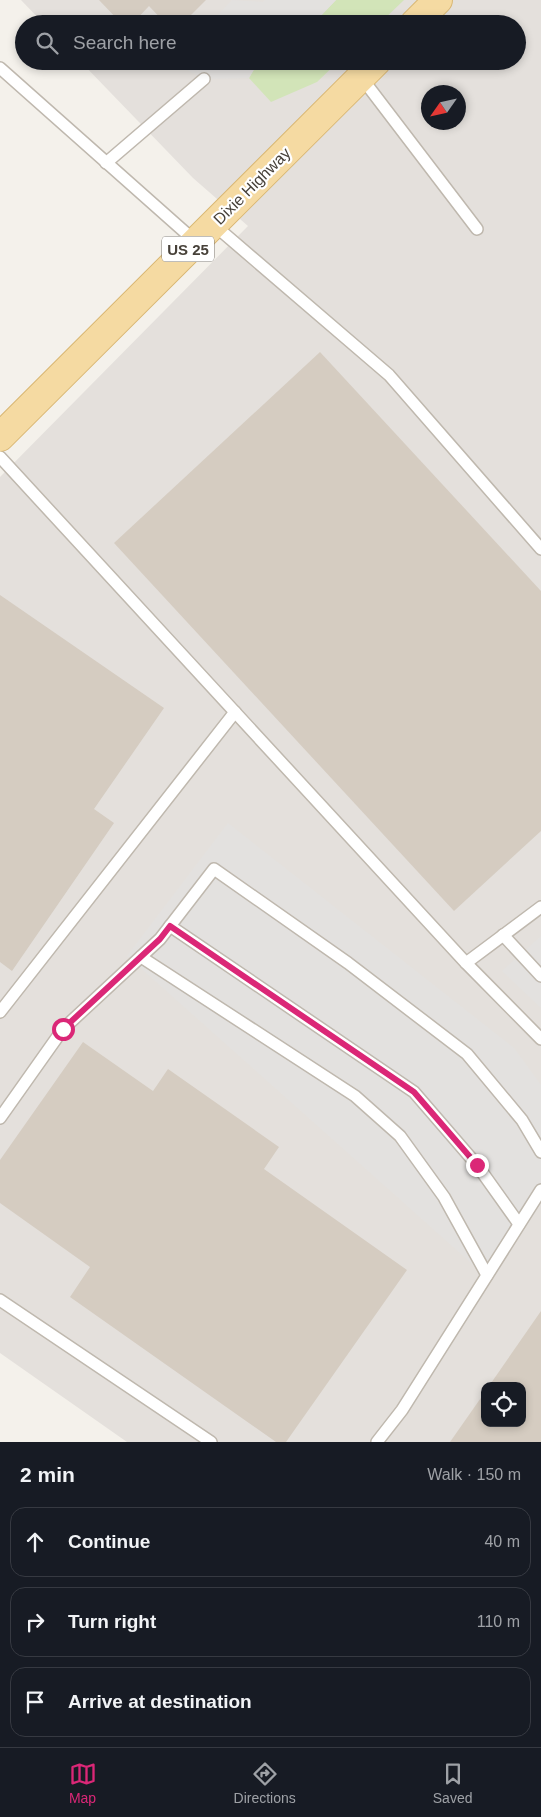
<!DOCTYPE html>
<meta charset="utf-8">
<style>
:root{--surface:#171b24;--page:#20242c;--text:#f1f3f6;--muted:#9ea1a6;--line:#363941;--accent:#db2777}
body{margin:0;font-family:Arial,sans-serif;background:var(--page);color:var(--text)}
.controls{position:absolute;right:15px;bottom:15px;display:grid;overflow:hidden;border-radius:10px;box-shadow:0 2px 8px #0003}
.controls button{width:45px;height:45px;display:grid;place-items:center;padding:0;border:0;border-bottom:1px solid var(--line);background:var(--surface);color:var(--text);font:25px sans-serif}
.compass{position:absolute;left:421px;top:85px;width:45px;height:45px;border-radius:50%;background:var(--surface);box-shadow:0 2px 8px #0003;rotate:236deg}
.stop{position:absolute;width:15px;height:15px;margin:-11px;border:4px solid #db2777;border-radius:50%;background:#fff}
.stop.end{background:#db2777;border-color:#fff;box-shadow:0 1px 5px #0008}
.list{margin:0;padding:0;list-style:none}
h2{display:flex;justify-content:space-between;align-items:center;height:65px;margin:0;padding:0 20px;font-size:21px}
h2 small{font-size:16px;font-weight:400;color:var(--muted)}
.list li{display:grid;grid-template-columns:32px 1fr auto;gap:15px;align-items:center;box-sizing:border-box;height:70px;margin:0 10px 10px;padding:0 10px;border:1px solid var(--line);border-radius:15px}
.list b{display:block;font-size:19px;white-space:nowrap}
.list em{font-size:16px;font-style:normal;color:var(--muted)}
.icon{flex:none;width:28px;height:28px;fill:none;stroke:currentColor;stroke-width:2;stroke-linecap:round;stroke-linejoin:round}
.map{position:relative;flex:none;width:541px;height:1442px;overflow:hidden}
.search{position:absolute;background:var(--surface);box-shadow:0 2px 8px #0003;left:15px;right:15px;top:15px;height:55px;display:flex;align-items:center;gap:12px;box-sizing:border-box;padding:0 18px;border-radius:28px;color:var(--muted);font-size:19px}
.sheet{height:305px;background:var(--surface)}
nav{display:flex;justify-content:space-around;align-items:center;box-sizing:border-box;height:70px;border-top:1px solid var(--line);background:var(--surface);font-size:14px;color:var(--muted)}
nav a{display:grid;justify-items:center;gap:2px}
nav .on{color:var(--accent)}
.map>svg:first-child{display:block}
</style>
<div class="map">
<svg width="541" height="1442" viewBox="0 0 541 1442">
<rect width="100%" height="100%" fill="#f4f1eb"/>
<!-- industrial -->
<path fill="#e4e0dc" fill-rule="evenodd" d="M21 0H541V1442H127L0 1353V477L248 226 193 178 80 61H517V24H44ZM428 92H458V122H428ZM485 1386H522V1423H485Z"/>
<!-- grass -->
<g fill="#d2e4b8">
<path d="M336 0H404L379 24H313Z"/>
<path d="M259 61H339L317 82 271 102 249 78Z"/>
</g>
<!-- parking -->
<g fill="#e3e1df">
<path d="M232 0 263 2 265 0H336L313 24H209Z"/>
<path d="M171 61H259L249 78 204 79Z"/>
<path d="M228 823 514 1048 541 1085V1194L489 1279 127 956Z"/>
<path d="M541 936V1008L502 971Z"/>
</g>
<!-- building -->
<g fill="#d5ccc1">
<path d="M99 0H206L182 24H166L149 6 132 24H122Z"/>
<path d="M320 352 541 591V831L454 911 114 543Z"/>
<path d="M0 595 164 708 94 809 114 823 12 971 0 962Z"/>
<path d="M83 1042 153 1091 168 1069 279 1147 264 1169 407 1270 286 1442H276L70 1297 90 1267 0 1203V1160Z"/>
<path d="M541 1311V1442H450L485 1392V1423H522V1386H489Z"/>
</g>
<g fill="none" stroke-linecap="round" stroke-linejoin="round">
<defs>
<g id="lane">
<path d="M0 68 196 242"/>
<path d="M361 77 477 229"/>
<path d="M106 163 204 79"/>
<path d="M213 224 389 375 541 549"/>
<path d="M0 457 466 963"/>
<path d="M541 907 466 963 541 1039"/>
<path d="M170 926 414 1092 477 1165 519 1224"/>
<path d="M503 935 541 976"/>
<path d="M141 957 355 1096 400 1136 444 1197 487 1275"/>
<path d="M0 1012 235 712"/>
<path d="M0 1118 63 1029 160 939 214 869 348 963 467 1054 522 1120 541 1152"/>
<path d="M0 1300 211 1442"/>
<path d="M377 1442 402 1410 541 1190"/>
</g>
<g id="primary">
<path d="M414 24 438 0"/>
<path d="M0 437 377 61"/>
</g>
</defs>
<!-- lane casing -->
<use href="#lane" stroke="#bfb8ae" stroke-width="14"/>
<!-- primary casing -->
<use href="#primary" stroke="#d9b773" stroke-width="30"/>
<!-- lane -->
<use href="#lane" stroke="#fff" stroke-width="11"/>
<!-- primary -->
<use href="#primary" stroke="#f5daa2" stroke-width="28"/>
</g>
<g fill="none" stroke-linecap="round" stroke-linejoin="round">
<!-- route -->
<path stroke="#db2777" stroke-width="6" d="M63 1029 160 939 170 926 414 1092 477 1165"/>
</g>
<g text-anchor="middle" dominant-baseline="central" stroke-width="4.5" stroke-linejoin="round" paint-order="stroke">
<!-- shield labels -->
<rect fill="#fff" stroke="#7e7a74" stroke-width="1" x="162" y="236.5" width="52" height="25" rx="4"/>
<g font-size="15" font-weight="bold" fill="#474139">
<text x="188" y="249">US 25</text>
</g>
<!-- street labels -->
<g font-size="16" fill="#474139" stroke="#fff">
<text transform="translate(252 186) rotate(-45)">Dixie Highway</text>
</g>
</g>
</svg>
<div class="controls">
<button><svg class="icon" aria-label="locate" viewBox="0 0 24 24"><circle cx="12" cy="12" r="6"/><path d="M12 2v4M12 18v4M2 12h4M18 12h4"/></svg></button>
</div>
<svg class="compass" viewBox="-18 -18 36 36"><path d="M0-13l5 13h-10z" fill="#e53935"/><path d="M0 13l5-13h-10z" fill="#9ea1a6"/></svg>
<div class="stop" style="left:63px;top:1029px"></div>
<div class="stop end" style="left:477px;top:1165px"></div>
<div class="search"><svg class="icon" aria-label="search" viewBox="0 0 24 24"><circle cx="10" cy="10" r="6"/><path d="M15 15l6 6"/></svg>Search here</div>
</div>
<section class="sheet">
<h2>2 min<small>Walk · 150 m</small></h2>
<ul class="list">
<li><svg class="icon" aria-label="ahead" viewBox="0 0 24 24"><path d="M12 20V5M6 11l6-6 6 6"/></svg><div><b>Continue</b></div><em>40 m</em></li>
<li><svg class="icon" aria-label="right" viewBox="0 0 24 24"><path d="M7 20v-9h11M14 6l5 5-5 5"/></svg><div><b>Turn right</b></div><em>110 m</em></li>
<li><svg class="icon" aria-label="arrive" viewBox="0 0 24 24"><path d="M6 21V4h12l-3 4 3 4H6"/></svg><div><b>Arrive at destination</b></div></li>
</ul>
</section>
<nav>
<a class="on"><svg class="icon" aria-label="map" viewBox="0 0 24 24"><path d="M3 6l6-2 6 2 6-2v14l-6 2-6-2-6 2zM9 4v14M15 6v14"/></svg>Map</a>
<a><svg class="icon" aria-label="directions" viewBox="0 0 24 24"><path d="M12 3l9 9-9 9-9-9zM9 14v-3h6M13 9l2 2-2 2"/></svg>Directions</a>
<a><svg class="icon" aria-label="saved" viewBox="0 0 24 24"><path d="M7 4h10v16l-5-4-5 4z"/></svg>Saved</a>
</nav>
